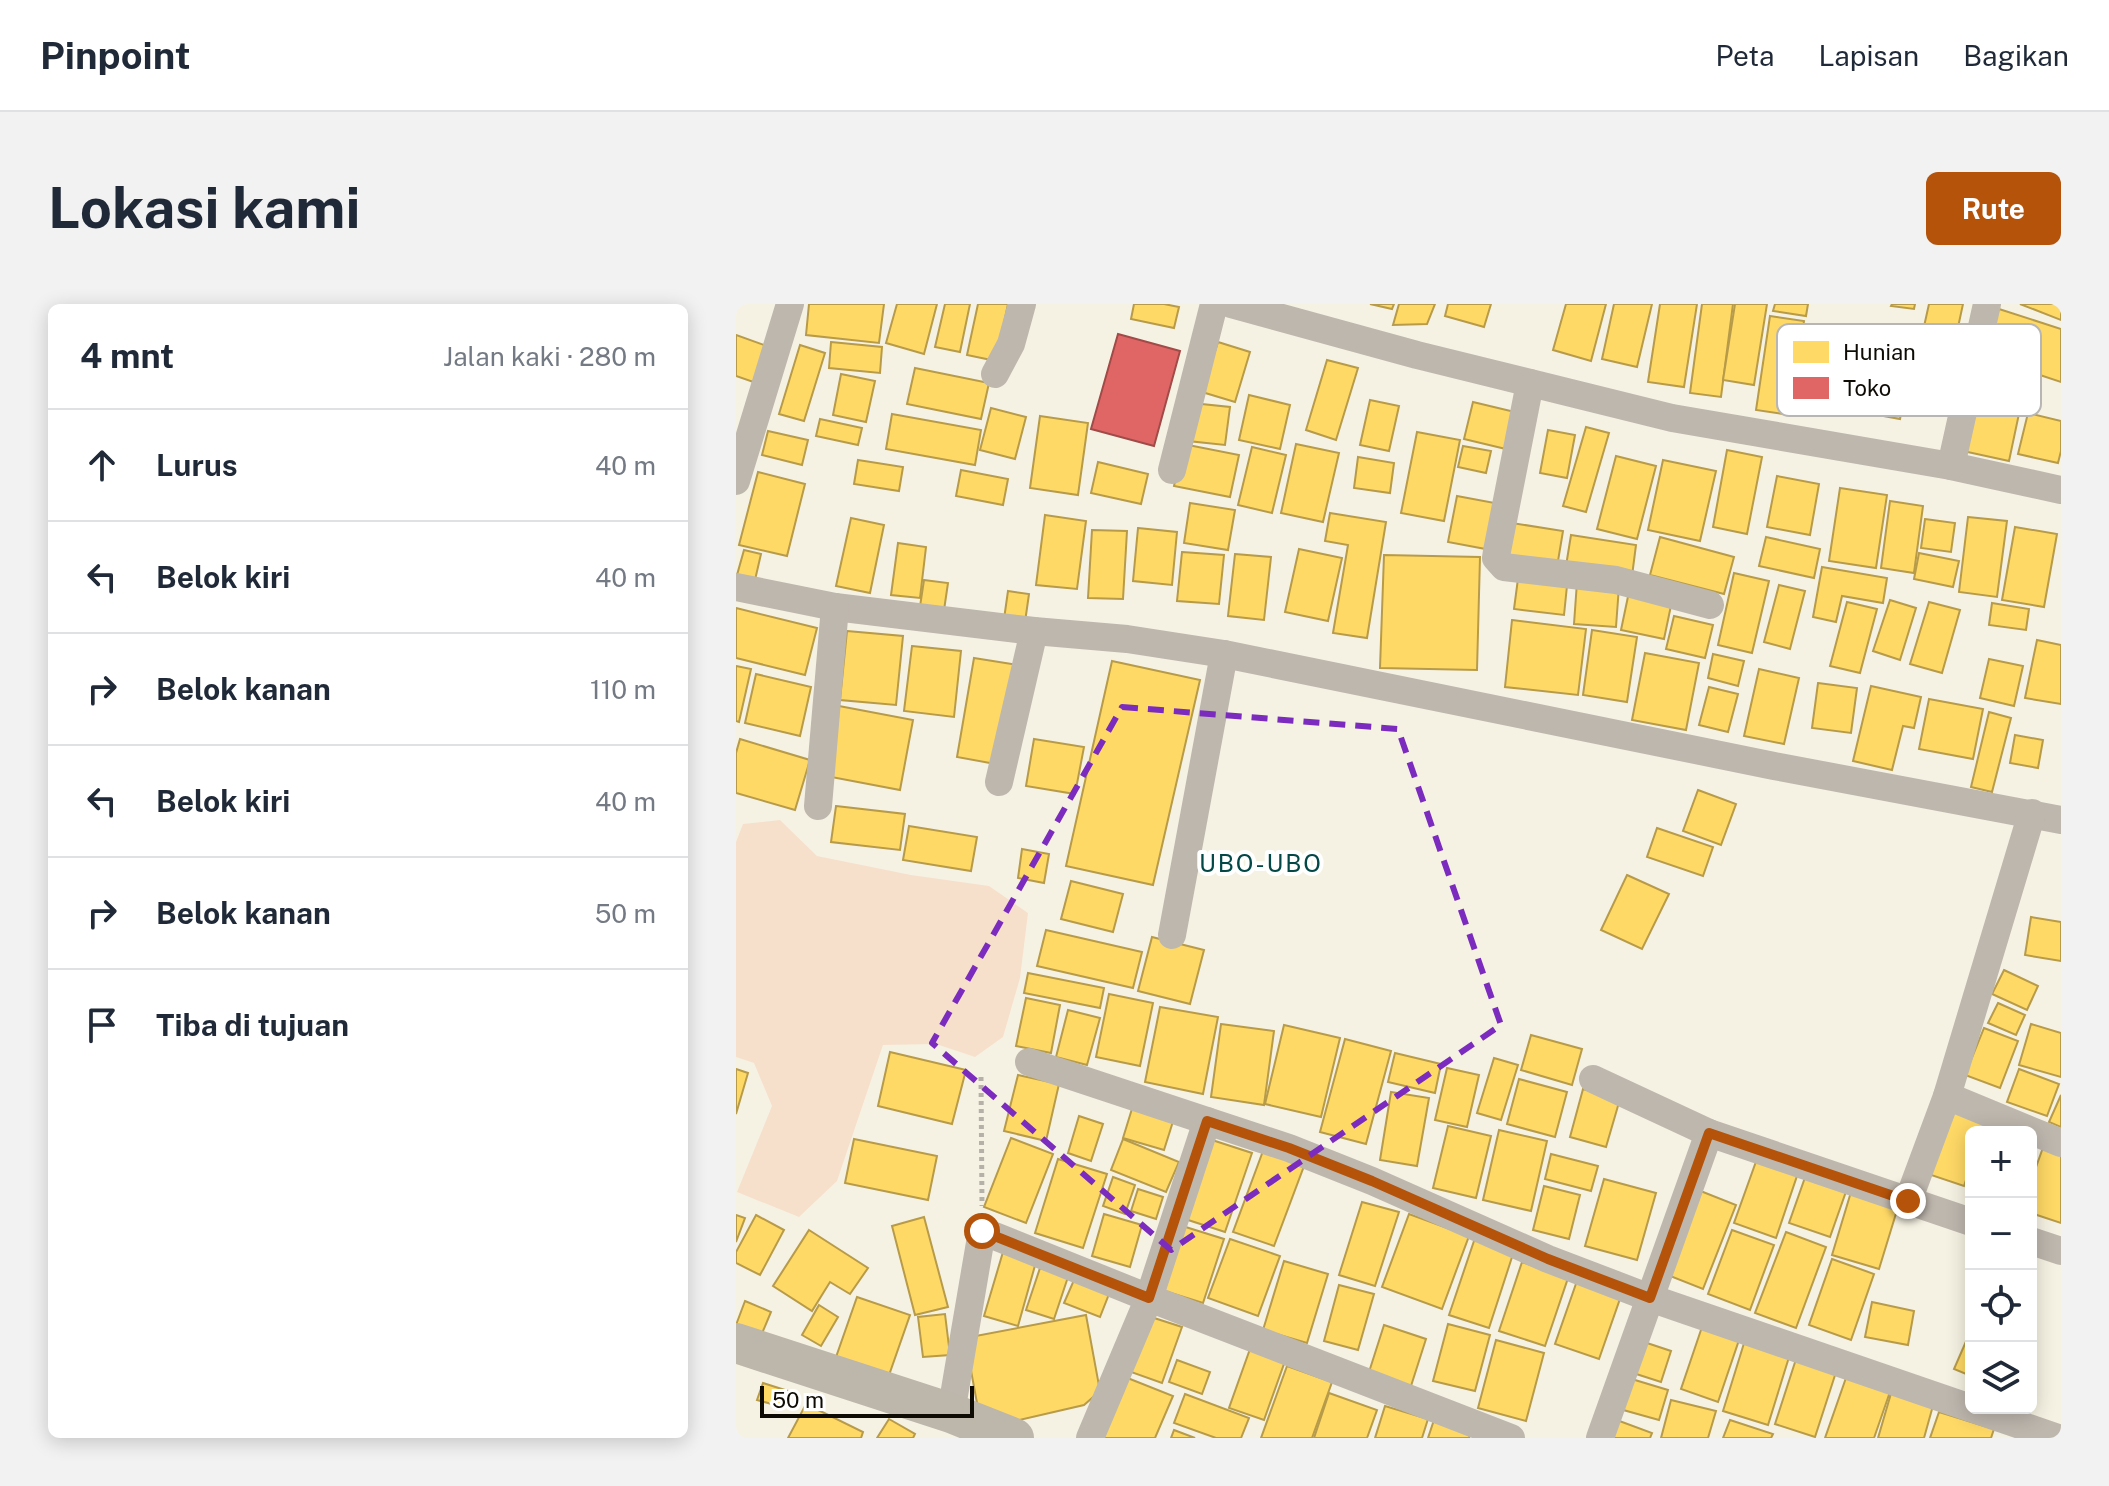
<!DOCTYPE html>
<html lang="id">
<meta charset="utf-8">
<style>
:root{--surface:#fff;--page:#f2f2f3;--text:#1f2937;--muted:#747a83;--line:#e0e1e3;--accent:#b45309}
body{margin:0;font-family:"Public Sans",sans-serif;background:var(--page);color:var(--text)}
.controls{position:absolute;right:24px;bottom:24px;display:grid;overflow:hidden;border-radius:12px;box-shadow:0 4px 20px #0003}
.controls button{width:72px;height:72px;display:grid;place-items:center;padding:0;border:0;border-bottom:2px solid var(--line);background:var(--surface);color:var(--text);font:40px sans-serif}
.scale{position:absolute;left:24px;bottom:20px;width:214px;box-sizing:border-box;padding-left:8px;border:4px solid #0e0b04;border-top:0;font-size:22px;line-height:28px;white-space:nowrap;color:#0e0b04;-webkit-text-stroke:6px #fff;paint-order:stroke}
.stop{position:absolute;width:24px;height:24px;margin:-18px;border:6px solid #b45309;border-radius:50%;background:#fff}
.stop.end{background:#b45309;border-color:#fff;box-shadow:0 2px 8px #0008}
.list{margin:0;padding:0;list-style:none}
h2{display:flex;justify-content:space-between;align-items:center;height:104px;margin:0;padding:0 32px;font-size:34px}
h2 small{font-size:26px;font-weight:400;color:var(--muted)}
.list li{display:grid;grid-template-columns:52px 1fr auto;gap:24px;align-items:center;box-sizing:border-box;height:112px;padding:0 32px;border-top:2px solid var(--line)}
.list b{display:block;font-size:30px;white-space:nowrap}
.list em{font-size:26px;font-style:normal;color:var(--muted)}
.icon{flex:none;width:44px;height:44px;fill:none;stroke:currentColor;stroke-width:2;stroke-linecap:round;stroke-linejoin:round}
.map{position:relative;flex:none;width:1325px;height:1134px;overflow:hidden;border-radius:12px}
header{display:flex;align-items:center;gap:48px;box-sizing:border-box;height:112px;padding:0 40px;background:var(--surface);border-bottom:2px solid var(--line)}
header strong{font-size:38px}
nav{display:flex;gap:44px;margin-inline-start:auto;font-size:28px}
.intro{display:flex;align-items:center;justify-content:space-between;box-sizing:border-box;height:192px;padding:0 48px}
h1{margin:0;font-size:56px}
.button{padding:20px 36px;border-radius:12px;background:var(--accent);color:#fff;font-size:28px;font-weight:700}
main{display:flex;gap:48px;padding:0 48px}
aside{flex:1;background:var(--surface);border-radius:12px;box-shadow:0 4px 20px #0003}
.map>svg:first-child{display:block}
</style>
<header>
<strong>Pinpoint</strong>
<nav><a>Peta</a><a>Lapisan</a><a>Bagikan</a></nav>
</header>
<div class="intro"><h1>Lokasi kami</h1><a class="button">Rute</a></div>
<main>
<aside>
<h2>4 mnt<small>Jalan kaki · 280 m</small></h2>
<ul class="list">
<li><svg class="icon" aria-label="ahead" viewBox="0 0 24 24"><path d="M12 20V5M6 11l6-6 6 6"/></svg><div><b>Lurus</b></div><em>40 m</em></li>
<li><svg class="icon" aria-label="left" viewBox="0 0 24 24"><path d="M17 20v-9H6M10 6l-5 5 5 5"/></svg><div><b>Belok kiri</b></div><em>40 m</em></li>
<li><svg class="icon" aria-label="right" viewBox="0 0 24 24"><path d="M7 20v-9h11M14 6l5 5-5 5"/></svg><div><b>Belok kanan</b></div><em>110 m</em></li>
<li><svg class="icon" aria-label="left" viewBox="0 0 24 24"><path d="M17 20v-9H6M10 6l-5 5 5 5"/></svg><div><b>Belok kiri</b></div><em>40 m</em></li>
<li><svg class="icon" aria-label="right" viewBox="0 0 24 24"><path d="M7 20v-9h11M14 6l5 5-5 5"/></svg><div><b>Belok kanan</b></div><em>50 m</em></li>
<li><svg class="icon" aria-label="arrive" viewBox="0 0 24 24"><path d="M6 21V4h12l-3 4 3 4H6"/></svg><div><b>Tiba di tujuan</b></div></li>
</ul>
</aside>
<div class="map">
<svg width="1325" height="1134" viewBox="0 0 1325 1134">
<rect width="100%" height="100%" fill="#f6f2e3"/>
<!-- green -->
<path fill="#f6e0cc" d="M44 516 81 552 175 571 253 582 292 609 284 674 267 733 239 753 200 740 147 741 101 877 63 913 1 888 36 802 18 759 0 753V538L7 520Z"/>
<!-- homes -->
<g fill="#ffd966" stroke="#b79b49" stroke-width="2">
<path d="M73 0H148L143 39 70 31Z"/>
<path d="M161 0H201L188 50 150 39Z"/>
<path d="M209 0H234L224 48 199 43Z"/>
<path d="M242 0H272L260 57 231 51Z"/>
<path d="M398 0H428L443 3 438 24 395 15Z"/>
<path d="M634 0H658L656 5Z"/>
<path d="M663 0H699L691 20 657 21Z"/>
<path d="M712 0H755L748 23 709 12Z"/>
<path d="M830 0H870L855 57 817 46Z"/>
<path d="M878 0H916L901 63 866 55Z"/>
<path d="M924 0H961L948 83 912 78Z"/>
<path d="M966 0H997L985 93 954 89Z"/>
<path d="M999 0H1031L1018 81 987 76Z"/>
<path d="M1039 0H1072L1070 12 1037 7Z"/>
<path d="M1156 0H1179L1178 5 1155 2Z"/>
<path d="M1193 0H1227L1216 51 1183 45Z"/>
<path d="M1284 0H1325V16Z"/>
<path d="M1263 5 1325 25V78L1247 52Z"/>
<path d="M1034 12 1068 17 1054 111 1020 106Z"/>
<path d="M0 31 39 45 26 81 0 72Z"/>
<path d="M95 38 146 43 144 69 93 64Z"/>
<path d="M482 38 514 48 499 98 466 88Z"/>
<path d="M64 41 89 49 68 117 43 110Z"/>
<path d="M591 56 622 64 600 136 570 126Z"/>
<path d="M179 64 253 79 245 115 171 100Z"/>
<path d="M105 70 139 77 130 118 97 111Z"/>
<path d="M1127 72 1171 81 1164 115 1120 107Z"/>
<path d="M1243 76 1288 86 1273 157 1227 147Z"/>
<path d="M513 91 554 101 544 145 503 136Z"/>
<path d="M634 96 663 102 653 147 624 141Z"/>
<path d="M737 98 783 109 774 146 728 135Z"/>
<path d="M456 99 494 103 489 141 452 137Z"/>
<path d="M255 104 290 113 279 155 244 146Z"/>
<path d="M1292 109 1325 117V147L1322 159 1282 150Z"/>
<path d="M156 110 245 126 239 161 150 145Z"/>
<path d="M304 112 352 119 342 191 294 184Z"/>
<path d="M84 115 126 124 122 141 80 132Z"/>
<path d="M850 123 873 129 850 208 827 202Z"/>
<path d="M812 126 839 131 831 174 804 169Z"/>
<path d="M32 127 72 136 66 161 26 151Z"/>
<path d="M681 128 724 136 708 217 665 209Z"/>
<path d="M447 140 503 151 494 193 438 182Z"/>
<path d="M560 140 603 149 587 218 545 209Z"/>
<path d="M727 142 755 147 750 169 722 163Z"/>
<path d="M516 143 550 151 536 209 502 201Z"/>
<path d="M991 146 1026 153 1011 230 977 223Z"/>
<path d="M880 152 920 162 901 235 861 225Z"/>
<path d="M622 153 658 159 654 189 618 184Z"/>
<path d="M122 156 167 163 163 187 118 180Z"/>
<path d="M927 156 980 167 964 237 912 226Z"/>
<path d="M362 158 412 170 405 200 355 189Z"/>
<path d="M225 166 272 175 267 201 220 192Z"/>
<path d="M22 168 69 180 51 252 3 241Z"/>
<path d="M1041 172 1083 180 1074 231 1031 223Z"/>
<path d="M1104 184 1151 191 1140 264 1093 257Z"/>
<path d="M721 192 764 200 755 246 712 238Z"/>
<path d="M1154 197 1187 202 1178 269 1145 264Z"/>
<path d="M454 199 499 206 492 246 448 239Z"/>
<path d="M594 209 650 218 631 334 597 329 612 241 589 237Z"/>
<path d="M309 211 350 217 341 285 300 281Z"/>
<path d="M1232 213 1271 217 1261 293 1223 288Z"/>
<path d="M115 214 148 221 134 289 100 282Z"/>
<path d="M1189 215 1219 219 1215 248 1185 244Z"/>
<path d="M776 219 827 227 821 263 770 256Z"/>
<path d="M1279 223 1321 230 1308 303 1266 296Z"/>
<path d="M402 224 441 228 436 281 397 277Z"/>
<path d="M356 226 391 227 387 295 352 294Z"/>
<path d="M835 231 900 241 896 272 830 262Z"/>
<path d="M924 233 998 253 988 290 914 271Z"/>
<path d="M1030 233 1084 245 1078 274 1023 262Z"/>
<path d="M162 239 190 243 184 294 155 291Z"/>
<path d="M563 245 606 254 592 317 549 308Z"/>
<path d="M8 246 25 250 19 276 1 271Z"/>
<path d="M446 248 488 251 483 300 441 297Z"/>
<path d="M1183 249 1223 257 1217 283 1178 275Z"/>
<path d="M499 250 535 253 528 316 492 312Z"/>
<path d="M648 251 744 253 741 366 644 364Z"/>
<path d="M1086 263 1151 274 1147 299 1106 292 1100 318 1077 313Z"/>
<path d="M783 267 832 272 828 311 778 305Z"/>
<path d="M998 269 1033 277 1016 349 982 341Z"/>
<path d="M188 276 212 279 207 313 183 309Z"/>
<path d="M841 278 883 282 880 323 838 320Z"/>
<path d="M1043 281 1069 287 1054 345 1028 338Z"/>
<path d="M894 283 937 292 928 335 885 326Z"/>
<path d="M272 287 293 290 289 318 268 315Z"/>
<path d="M1154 296 1180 304 1164 356 1137 347Z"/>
<path d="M1111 298 1141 305 1124 369 1094 362Z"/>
<path d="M1193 298 1224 306 1206 369 1174 360Z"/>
<path d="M1256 299 1293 305 1290 326 1253 321Z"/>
<path d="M0 304 81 324 69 371 0 354Z"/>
<path d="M938 312 977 321 969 354 930 345Z"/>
<path d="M776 316 850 325 842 391 769 383Z"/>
<path d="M856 326 901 333 891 398 847 391Z"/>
<path d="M111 327 167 332 160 401 104 396Z"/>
<path d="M1301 336 1325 341V400L1289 394Z"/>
<path d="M176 342 225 347 218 413 168 407Z"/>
<path d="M909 349 963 359 950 426 896 416Z"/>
<path d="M977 350 1008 357 1002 382 972 374Z"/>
<path d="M238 354 282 361 265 461 221 453Z"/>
<path d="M1253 355 1287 362 1278 402 1244 394Z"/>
<path d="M376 357 464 376 417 581 330 562Z"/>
<path d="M0 362 15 365 3 418 0 417Z"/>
<path d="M1023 365 1063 374 1048 440 1008 432Z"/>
<path d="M20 370 75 383 64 432 9 419Z"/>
<path d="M1082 379 1121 384 1115 429 1076 424Z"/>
<path d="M1135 382 1185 393 1178 424 1167 422 1156 466 1117 457Z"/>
<path d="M973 383 1002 390 992 428 963 421Z"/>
<path d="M1193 395 1247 405 1237 455 1183 445Z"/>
<path d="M103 402 177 416 164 486 90 472Z"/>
<path d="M1253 408 1275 414 1256 488 1235 483Z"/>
<path d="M1279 431 1307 436 1302 464 1274 459Z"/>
<path d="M4 435 74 456 59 506 0 489V449Z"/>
<path d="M298 435 348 443 339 490 290 482Z"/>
<path d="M962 486 1000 500 985 541 947 527Z"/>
<path d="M100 502 169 510 164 546 95 538Z"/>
<path d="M173 522 241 533 235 567 167 556Z"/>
<path d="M921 524 977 543 967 572 911 553Z"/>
<path d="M286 545 313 550 308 579 282 574Z"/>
<path d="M891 571 933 590 906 645 865 626Z"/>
<path d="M335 577 387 590 377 628 325 615Z"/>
<path d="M1295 613 1325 618V657L1289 651Z"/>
<path d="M310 626 406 648 397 684 301 662Z"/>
<path d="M416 633 468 646 454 700 402 687Z"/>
<path d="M1268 666 1302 682 1291 706 1256 690Z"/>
<path d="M292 669 368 684 364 704 288 689Z"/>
<path d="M373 690 417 699 404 762 360 753Z"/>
<path d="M290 694 324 701 315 749 280 742Z"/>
<path d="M1262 699 1289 711 1280 731 1252 719Z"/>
<path d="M424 703 482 713 467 790 409 778Z"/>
<path d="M332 706 364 714 351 761 320 753Z"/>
<path d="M485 720 538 727 528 801 475 793Z"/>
<path d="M1295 720 1325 729V773L1283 761Z"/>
<path d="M548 721 604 734 585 813 529 800Z"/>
<path d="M1248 724 1282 737 1264 784 1229 771Z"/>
<path d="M795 731 846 745 836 781 785 766Z"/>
<path d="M609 735 655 747 630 840 584 828Z"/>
<path d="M154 748 230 766 216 820 142 802Z"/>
<path d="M659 749 705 760 699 789 652 778Z"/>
<path d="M758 754 782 761 765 816 741 809Z"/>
<path d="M711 764 743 771 731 823 699 816Z"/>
<path d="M0 765 12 769 0 810Z"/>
<path d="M1283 765 1323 780 1311 812 1271 798Z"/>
<path d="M282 771 323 780 310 837 268 827Z"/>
<path d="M783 775 831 788 819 833 771 820Z"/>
<path d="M847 785 884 795 870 843 834 833Z"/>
<path d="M655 788 693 794 681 862 644 856Z"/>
<path d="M1325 791V823L1313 818Z"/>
<path d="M399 795 440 808 428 846 387 834Z"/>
<path d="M1214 800 1252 813 1247 828H1235V861L1228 882 1189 869Z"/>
<path d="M343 812 367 820 355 857 332 849Z"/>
<path d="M712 822 755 832 740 894 697 884Z"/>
<path d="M763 826 811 837 795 907 747 896Z"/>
<path d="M275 834 317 850 290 919 248 903Z"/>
<path d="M118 835 201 852 192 896 109 879Z"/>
<path d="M387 835 443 858 430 888 375 866Z"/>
<path d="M473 835 516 849 489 928 446 914Z"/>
<path d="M1309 838 1325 844V919L1295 909V877Z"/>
<path d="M527 847 568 862 538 942 497 928Z"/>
<path d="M815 850 862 862 855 887 809 875Z"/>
<path d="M1022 852 1063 866 1040 934 998 919Z"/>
<path d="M322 855 371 870 347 944 299 929Z"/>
<path d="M1072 865 1113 879 1094 933 1053 919Z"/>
<path d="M377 873 399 881 389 910 367 902Z"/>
<path d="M868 875 920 889 901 956 849 942Z"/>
<path d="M808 882 844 891 833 935 797 926Z"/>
<path d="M402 885 427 893 420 915 395 907Z"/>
<path d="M962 886 1000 901 967 985 929 970Z"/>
<path d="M1115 888 1162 903 1143 965 1096 951Z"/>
<path d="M626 898 663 908 639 982 603 971Z"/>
<path d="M368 910 406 921 394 963 356 952Z"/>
<path d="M673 910 733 932 706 1005 646 983Z"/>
<path d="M0 911 9 914 0 938Z"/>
<path d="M20 911 48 926 24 971 0 959V948Z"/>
<path d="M188 913 212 1003 179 1011 156 922Z"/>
<path d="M440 920 488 935 467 999 419 984Z"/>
<path d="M73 926 132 964 114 990 94 978 76 1007 37 982Z"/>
<path d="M996 926 1038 941 1014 1006 972 990Z"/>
<path d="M1050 928 1090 943 1060 1024 1019 1009Z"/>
<path d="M739 934 778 947 753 1024 713 1011Z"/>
<path d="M494 935 544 952 522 1012 472 994Z"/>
<path d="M267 948 300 958 282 1022 248 1012Z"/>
<path d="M1096 955 1138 970 1115 1036 1073 1021Z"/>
<path d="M548 957 592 970 571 1039 527 1026Z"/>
<path d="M786 958 832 974 809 1042 763 1027Z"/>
<path d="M304 964 332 973 318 1015 290 1006Z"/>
<path d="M842 974 886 989 863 1055 819 1040Z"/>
<path d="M338 976 373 990 364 1013 328 999Z"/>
<path d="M603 981 638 990 622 1046 588 1037Z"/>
<path d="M121 993 174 1011 152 1074 99 1056Z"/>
<path d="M9 997 35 1008 22 1039 0 1021Z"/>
<path d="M1136 998 1178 1007 1172 1041 1129 1033Z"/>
<path d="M83 1001 102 1013 85 1042 66 1031Z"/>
<path d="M209 1010 214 1051 187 1053 182 1013Z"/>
<path d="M350 1011 364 1087 348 1101 266 1120 243 1110 229 1034Z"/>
<path d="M415 1013 446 1023 426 1079 395 1068Z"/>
<path d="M712 1020 754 1031 739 1087 697 1077Z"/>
<path d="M967 1020 1004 1033 982 1098 945 1085Z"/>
<path d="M648 1021 690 1035 675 1082 633 1068Z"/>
<path d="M1235 1026V1072L1218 1065Z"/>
<path d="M760 1036 808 1049 790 1117 742 1104Z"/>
<path d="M902 1036 935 1047 925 1078 891 1067Z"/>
<path d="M1009 1036 1054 1050 1032 1121 987 1107Z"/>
<path d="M514 1045 549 1057 528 1116 493 1104Z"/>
<path d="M1062 1049 1102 1062 1079 1133 1039 1120Z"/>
<path d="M441 1056 474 1068 466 1090 433 1078Z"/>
<path d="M551 1062 596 1078 576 1134H525Z"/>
<path d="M1111 1071 1155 1085 1138 1134H1089Z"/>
<path d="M389 1073 437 1092 419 1134H364Z"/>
<path d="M889 1073 932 1086 923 1116 880 1104Z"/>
<path d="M27 1079 52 1087 47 1103 21 1096Z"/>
<path d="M1156 1086 1198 1098 1188 1134H1142Z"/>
<path d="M593 1089 641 1106 631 1134H578Z"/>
<path d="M449 1090 513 1114 505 1134H480L438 1119Z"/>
<path d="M935 1096 980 1107 972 1134H925Z"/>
<path d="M70 1100 127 1128 125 1134H52Z"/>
<path d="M649 1102 692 1115 686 1134H639Z"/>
<path d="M1203 1108 1258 1125 1255 1134H1194Z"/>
<path d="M153 1115 179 1130 177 1134H141Z"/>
<path d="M878 1115 916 1129 914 1134H871Z"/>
<path d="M698 1116 735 1128 733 1134H692Z"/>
<path d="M994 1116 1037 1130 1035 1134H987Z"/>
<path d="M438 1126 459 1134H435Z"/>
</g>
<!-- shops -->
<path fill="#e06666" stroke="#a14b49" stroke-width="2" d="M382 30 444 47 418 142 355 125Z"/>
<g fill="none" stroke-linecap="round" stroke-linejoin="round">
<!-- path -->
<path stroke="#b6b1a8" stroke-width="5" stroke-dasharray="4 4" stroke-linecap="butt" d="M245 773 246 902"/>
<!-- street -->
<g stroke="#beb7ae" stroke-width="28">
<path d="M495 0 681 51 936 114 1215 162 1325 186"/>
<path d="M259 70 275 40 286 0"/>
<path d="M794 79 761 247 760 254 768 263 880 276 974 301"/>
<path d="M1215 162 1251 0"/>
<path d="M436 166 478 0"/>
<path d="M0 177 54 0"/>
<path d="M0 283 99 303 298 327 391 335 488 350 1038 462 1325 516"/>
<path d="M263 478 298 327"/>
<path d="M82 502 99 303"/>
<path d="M436 631 488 350"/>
<path d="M293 758 471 817"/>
<path d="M857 775 973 829"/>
<path d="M1211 792 1325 839"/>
<path d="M1172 897 1211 792 1296 509"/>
<path d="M1295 937 1325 947"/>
<path d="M215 1109 246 927 413 994 471 817 553 844 636 877 812 955 914 994 1322 1134"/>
<path d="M354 1134 413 994 775 1134"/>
<path d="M864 1134 973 829 1235 918"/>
</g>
<!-- secondary -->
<path stroke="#bdb6ab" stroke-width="40" d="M0 1039 215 1109 278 1134"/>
</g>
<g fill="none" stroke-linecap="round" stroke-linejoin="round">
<!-- route -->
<path stroke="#b45309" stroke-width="10" d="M246 927 413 994 471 817 553 844 636 877 812 955 914 994 973 829 1172 897"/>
</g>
<!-- marked area -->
<path fill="none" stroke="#7b2cbf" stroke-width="6" stroke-dasharray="16 10" stroke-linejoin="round" d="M386 403 662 425 765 721 435 946 196 739Z"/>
<g text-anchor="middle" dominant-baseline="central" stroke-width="8" stroke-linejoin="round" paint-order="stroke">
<!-- quarter labels -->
<g font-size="24" letter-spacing="2" fill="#044747" stroke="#fff">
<text x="525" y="559">UBO-UBO</text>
</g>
</g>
<!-- legend -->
<rect x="1041" y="20" width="264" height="92" rx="12" fill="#fff" stroke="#b7b6b4" stroke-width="2"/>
<rect x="1057" y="37" width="36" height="22" fill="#ffd966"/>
<rect x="1057" y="73" width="36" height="22" fill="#e06666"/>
<g font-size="22" fill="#0e0b04">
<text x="1107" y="56">Hunian</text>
<text x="1107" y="92">Toko</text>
</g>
</svg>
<div class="controls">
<button>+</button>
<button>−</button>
<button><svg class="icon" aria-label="locate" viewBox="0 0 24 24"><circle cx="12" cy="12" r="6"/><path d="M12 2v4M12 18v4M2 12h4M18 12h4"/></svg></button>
<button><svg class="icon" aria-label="layers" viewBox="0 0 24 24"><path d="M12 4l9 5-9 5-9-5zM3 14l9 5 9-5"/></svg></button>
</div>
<div class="scale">50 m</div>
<div class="stop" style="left:246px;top:927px"></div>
<div class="stop end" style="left:1172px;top:897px"></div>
</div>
</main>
